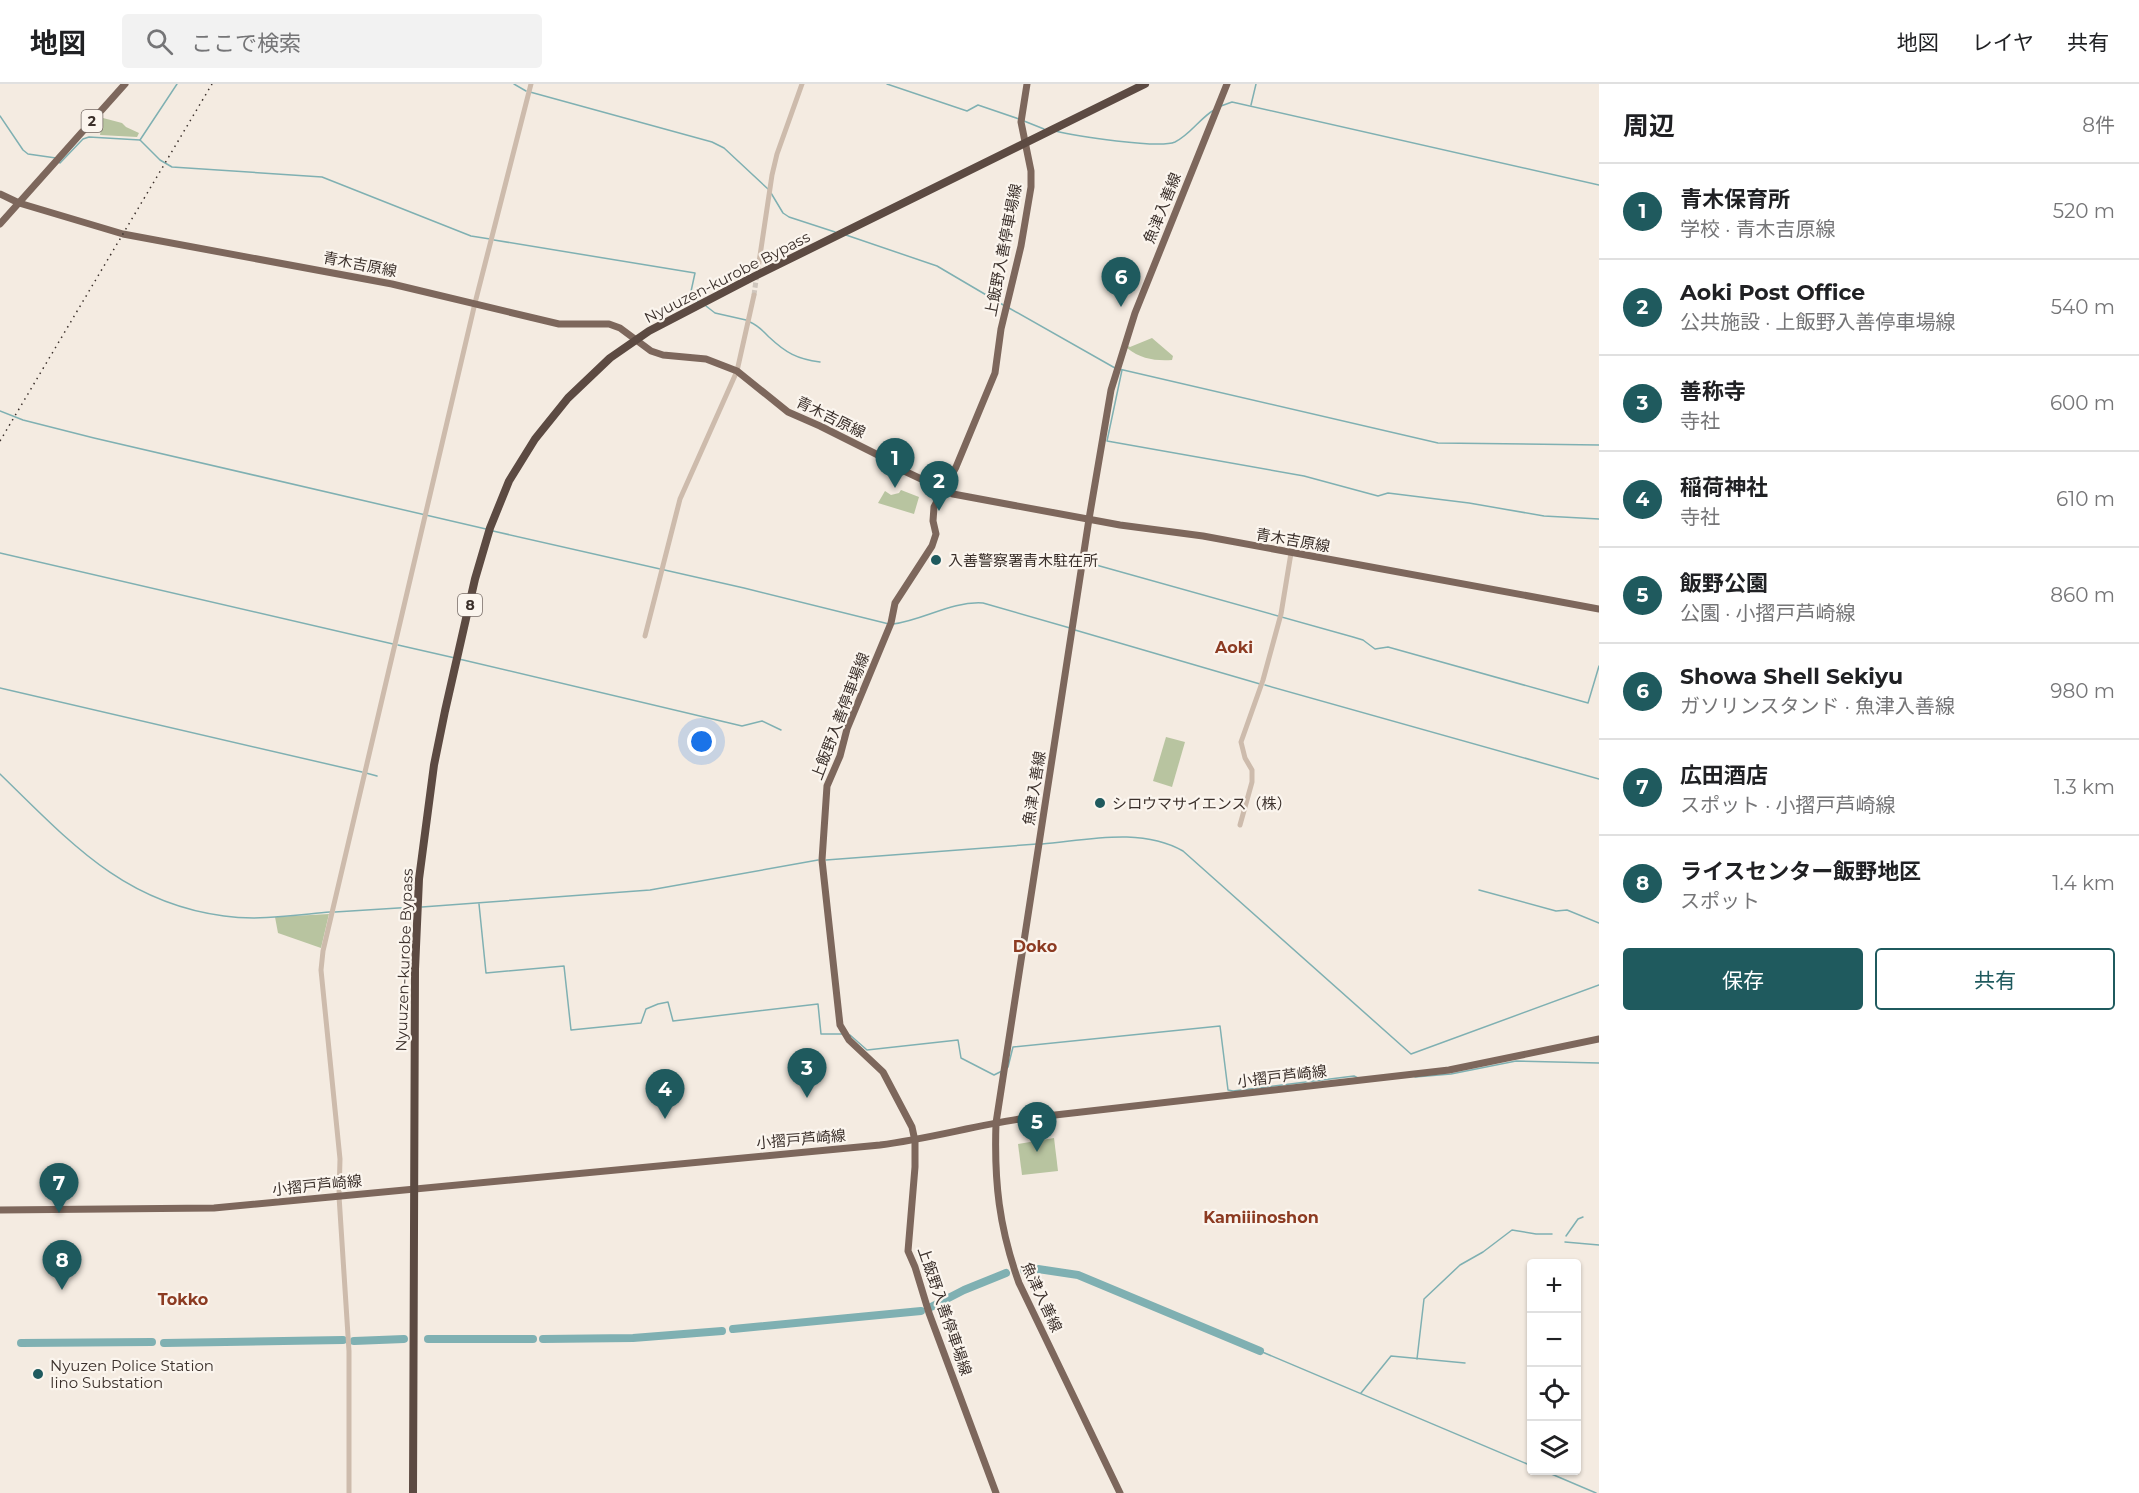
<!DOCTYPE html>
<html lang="ja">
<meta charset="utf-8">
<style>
:root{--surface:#fff;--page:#f2f2f2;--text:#202124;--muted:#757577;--line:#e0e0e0;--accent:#1f5a5e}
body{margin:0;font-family:Montserrat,"Noto Sans JP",sans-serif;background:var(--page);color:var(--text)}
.controls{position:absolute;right:18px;bottom:18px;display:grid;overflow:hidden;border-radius:6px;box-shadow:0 2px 4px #0004}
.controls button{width:54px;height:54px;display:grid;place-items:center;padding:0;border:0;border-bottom:2px solid var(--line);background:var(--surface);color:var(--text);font:30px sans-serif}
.you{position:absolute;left:702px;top:658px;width:21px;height:21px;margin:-15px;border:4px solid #fff;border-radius:50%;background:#1a73e8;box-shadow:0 0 0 9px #1a73e833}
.badge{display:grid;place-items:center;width:39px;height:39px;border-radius:50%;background:var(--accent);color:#fff;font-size:20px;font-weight:700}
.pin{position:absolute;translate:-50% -50px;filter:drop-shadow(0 2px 3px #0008)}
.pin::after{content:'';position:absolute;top:32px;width:21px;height:18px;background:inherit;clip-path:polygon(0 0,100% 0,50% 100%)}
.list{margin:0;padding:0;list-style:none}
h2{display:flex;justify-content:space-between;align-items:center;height:78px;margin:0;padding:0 24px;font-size:26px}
h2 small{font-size:20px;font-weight:400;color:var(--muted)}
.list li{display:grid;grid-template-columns:39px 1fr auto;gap:18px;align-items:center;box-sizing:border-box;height:96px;padding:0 24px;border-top:2px solid var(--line)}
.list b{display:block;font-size:22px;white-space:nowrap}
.list p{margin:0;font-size:20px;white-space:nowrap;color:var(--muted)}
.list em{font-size:20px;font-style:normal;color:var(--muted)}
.actions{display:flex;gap:12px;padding:18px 24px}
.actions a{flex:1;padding:14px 0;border:2px solid var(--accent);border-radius:6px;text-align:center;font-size:21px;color:var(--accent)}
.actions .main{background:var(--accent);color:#fff}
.icon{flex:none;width:33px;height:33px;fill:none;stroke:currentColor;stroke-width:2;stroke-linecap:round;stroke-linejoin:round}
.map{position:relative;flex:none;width:1599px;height:1409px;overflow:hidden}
header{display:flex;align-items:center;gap:36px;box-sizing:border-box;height:84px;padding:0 30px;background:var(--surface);border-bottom:2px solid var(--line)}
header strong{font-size:28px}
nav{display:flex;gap:33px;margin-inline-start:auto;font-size:21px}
.search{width:420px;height:54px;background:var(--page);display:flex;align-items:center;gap:15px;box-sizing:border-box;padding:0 21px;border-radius:6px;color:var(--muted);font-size:22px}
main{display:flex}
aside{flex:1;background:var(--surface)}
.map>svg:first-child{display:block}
</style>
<header>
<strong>地図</strong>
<div class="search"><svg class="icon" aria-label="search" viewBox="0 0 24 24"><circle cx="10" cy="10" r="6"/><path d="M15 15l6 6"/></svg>ここで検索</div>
<nav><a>地図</a><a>レイヤ</a><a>共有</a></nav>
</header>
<main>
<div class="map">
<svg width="1599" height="1409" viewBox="0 0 1599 1409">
<rect width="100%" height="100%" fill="#f4ebe1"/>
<!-- green -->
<g fill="#b8c4a0">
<path d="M103 34 122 39 126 43 139 49 137 53 100 51Z"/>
<path d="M1152 254 1173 272 1172 276C1155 277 1141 275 1127 264L1128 262 1130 263Z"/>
<path d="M901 406 919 413 914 430 878 419 885 407 891 411 899 409Z"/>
<path d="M1166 653 1185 658 1172 703 1153 697Z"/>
<path d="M329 830 321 864 278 849 275 833Z"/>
<path d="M1054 1054 1058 1087 1022 1091 1018 1060Z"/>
</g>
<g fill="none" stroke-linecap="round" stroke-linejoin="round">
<!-- stream -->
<g stroke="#7fb0b2" stroke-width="1.5">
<path d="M514 0 526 7"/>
<path d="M887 0 967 27 978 21 1019 35"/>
<path d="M530 8 712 58 724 64 768 105"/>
<path d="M1251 21 1256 0"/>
<path d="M1221 22 1232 18 1599 101"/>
<path d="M0 32 23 66 28 70 56 74"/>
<path d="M1024 37 1044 45"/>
<path d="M1055 47C1075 52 1159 65 1175 58 1190 51 1200 34 1214 26"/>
<path d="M140 56 177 0"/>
<path d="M59 78 60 79 83 55 89 53 140 56 160 76 172 83 322 93 471 152 490 155"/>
<path d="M771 109 783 129 789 133 835 148"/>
<path d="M846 151 937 182 1005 222"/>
<path d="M494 156 695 189 690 212 699 218"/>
<path d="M706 222 715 229 746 236"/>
<path d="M1009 224 1115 284"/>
<path d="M750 238C759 242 763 247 769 253 786 269 797 275 820 278"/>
<path d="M1119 285 1438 359 1599 361"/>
<path d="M1122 286 1107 357 1304 392 1378 412 1388 409 1469 419 1544 432 1599 435"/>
<path d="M0 327 23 336 94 354 486 445"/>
<path d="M493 447 744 504 889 540"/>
<path d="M0 469 393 560"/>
<path d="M1089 479 1353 553 1363 556 1375 565 1388 563 1588 619 1599 582"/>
<path d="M893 540C924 536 951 517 983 519L1070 544"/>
<path d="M1075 546 1260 600"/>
<path d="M398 561 455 574"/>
<path d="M459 575 742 642 762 637 781 646"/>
<path d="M1265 601 1599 695"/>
<path d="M0 604 362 688"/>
<path d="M366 689 377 692"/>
<path d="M0 690C69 757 123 819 224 832 259 837 296 831 330 828"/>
<path d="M1042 760C1087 756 1141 743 1183 767L1411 970 1599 901"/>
<path d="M826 776 1037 760"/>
<path d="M1479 806 1556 827 1567 826 1599 839"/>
<path d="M479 820 486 889 564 882 571 946 641 939 646 925 658 920 668 918 673 937 818 920 821 950H842"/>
<path d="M422 823 650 806 818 776"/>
<path d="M335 828 414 823"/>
<path d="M850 951 867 966 958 956 961 974 994 991 1002 987"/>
<path d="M1008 983 1013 963 1220 942 1228 1006 1233 1007 1354 992 1358 994"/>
<path d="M1415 993 1451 990 1516 977 1599 979"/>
<path d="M1566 1152 1578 1135 1583 1133"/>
<path d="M1565 1158 1599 1161"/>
<path d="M1260 1267 1532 1382"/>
<path d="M1417 1275 1424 1215 1460 1181 1483 1168 1512 1146 1536 1150H1552"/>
<path d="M1361 1309 1391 1272 1465 1279"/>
<path d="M1542 1386 1596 1409"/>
</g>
<!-- river -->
<g stroke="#7fb0b2" stroke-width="8">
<path d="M1024 1186 1038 1185 1078 1191 1260 1267"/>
<path d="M931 1223 964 1206 1006 1189"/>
<path d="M733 1245 921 1227"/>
<path d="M428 1255H533"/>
<path d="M543 1255 633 1254 722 1247"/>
<path d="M354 1257 404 1255"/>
<path d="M21 1259 152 1258"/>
<path d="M164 1259 343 1256"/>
</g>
<!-- minor-tunnel -->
<path stroke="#cfc6bd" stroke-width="5" stroke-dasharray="5 2.5" stroke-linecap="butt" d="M754 211 757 189"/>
<!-- minor -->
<g stroke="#cdbbac" stroke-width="5">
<path d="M758 185 772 91 777 70 802 0"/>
<path d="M645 552 680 415 737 287 754 211"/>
<path d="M1240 741 1252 698V686L1245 674 1241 658 1263 596 1281 530 1291 469"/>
<path d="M349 1409V1267L339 1112 340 1075 321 886 323 867 475 219 531 0"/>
</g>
<!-- major -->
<g stroke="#7d675c" stroke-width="7">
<path d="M0 110 19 119 123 150 392 200 559 240H609L620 244 651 267 663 271 706 275 737 287 788 328 820 342 880 372 900 385 953 410 1120 441 1203 452 1599 525"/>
<path d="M0 140 125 0"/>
<path d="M0 1126 214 1124 880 1061C928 1055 973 1042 1020 1035L1449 986 1599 955"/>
<path d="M996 1409 929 1229 915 1183 908 1167 915 1083V1057L912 1043 883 988 849 956 840 941 822 776 827 702 840 672 847 645 891 539 895 519 932 462 936 450 933 437 934 423 956 383 995 289 1001 245 1021 162 1031 103V87L1021 38 1027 0"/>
<path d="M1120 1409 1019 1199C999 1143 994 1098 996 1039L1089 435 1111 306 1135 229 1227 0"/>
</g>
<!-- highway -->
<path stroke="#5c4a42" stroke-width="8" d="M413 1409 415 885 419 795 434 681 445 627 475 495 490 444 509 397 535 355 568 314 610 274 649 247 751 194 1145 0"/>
<!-- rail -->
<path stroke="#3b302b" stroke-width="1.5" stroke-dasharray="1.5 4.5" stroke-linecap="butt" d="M0 357 212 0"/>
</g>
<!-- markers -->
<g fill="#1f5a5e" stroke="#fbf5ee" stroke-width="2">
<circle cx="936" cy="476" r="6"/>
<circle cx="1100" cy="719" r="6"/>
<circle cx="38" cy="1290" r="6"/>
</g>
<g text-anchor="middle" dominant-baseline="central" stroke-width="4.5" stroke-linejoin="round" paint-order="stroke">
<!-- shield labels -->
<g fill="#fbf5ee" stroke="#756b66" stroke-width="1.5">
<rect x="81.5" y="26" width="21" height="22" rx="4.5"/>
<rect x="458" y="510" width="24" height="22" rx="4.5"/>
</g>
<g font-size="14" font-weight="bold" fill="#3b302b">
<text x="92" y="37">2</text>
<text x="470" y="521">8</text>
</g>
<!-- street labels -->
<g font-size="15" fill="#3b302b" stroke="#fbf5ee">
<text transform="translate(1162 124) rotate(-68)">魚津入善線</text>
<text transform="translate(1003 166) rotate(-79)">上飯野入善停車場線</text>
<text transform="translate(360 180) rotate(11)">青木吉原線</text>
<text transform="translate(727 193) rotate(-27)">Nyuuzen-kurobe Bypass</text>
<text transform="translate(831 333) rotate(26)">青木吉原線</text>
<text transform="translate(1293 456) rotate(10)">青木吉原線</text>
<text transform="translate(840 632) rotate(-69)">上飯野入善停車場線</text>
<text transform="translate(1034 704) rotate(-81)">魚津入善線</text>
<text transform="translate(404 876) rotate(-88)">Nyuuzen-kurobe Bypass</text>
<text transform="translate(1282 992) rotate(-7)">小摺戸芦崎線</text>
<text transform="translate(801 1055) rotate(-5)">小摺戸芦崎線</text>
<text transform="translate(317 1101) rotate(-6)">小摺戸芦崎線</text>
<text transform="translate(1042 1213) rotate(65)">魚津入善線</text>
<text transform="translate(945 1227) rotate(71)">上飯野入善停車場線</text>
</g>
<!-- poi labels -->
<g font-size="15" fill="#3b302b" stroke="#fbf5ee" text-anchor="start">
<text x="948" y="476">入善警察署青木駐在所</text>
<text x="1112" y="719">シロウマサイエンス（株）</text>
<text x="50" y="1281">Nyuzen Police Station<tspan x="50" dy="17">Iino Substation</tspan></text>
</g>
<!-- neighbourhood labels -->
<g font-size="16" font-weight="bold" fill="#8c3b22" stroke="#fbf5ee">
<text x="1234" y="563">Aoki</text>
<text x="1035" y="862">Doko</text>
<text x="1261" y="1133">Kamiiinoshon</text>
<text x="183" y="1215">Tokko</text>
</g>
</g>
</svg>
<div class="controls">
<button>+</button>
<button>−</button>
<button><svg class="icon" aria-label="locate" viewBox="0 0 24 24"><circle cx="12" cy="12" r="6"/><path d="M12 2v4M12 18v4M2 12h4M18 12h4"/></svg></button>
<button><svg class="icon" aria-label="layers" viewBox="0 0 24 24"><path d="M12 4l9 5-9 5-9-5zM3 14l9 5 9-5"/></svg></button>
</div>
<div class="you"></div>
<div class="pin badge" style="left:895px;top:404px">1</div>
<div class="pin badge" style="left:939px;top:427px">2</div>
<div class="pin badge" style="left:807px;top:1014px">3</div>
<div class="pin badge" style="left:665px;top:1035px">4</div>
<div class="pin badge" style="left:1037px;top:1068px">5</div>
<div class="pin badge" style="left:1121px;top:223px">6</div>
<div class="pin badge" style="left:59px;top:1129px">7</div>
<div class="pin badge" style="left:62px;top:1206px">8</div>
</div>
<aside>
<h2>周辺<small>8件</small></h2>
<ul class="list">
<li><span class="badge">1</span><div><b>青木保育所</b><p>学校 · 青木吉原線</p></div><em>520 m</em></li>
<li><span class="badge">2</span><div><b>Aoki Post Office</b><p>公共施設 · 上飯野入善停車場線</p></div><em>540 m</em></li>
<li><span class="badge">3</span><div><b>善称寺</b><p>寺社</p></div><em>600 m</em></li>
<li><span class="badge">4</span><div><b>稲荷神社</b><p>寺社</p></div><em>610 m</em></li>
<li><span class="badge">5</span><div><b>飯野公園</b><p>公園 · 小摺戸芦崎線</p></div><em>860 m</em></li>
<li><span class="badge">6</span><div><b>Showa Shell Sekiyu</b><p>ガソリンスタンド · 魚津入善線</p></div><em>980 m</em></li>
<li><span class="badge">7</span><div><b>広田酒店</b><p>スポット · 小摺戸芦崎線</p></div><em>1.3 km</em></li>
<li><span class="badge">8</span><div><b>ライスセンター飯野地区</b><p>スポット</p></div><em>1.4 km</em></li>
</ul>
<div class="actions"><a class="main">保存</a><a>共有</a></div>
</aside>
</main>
